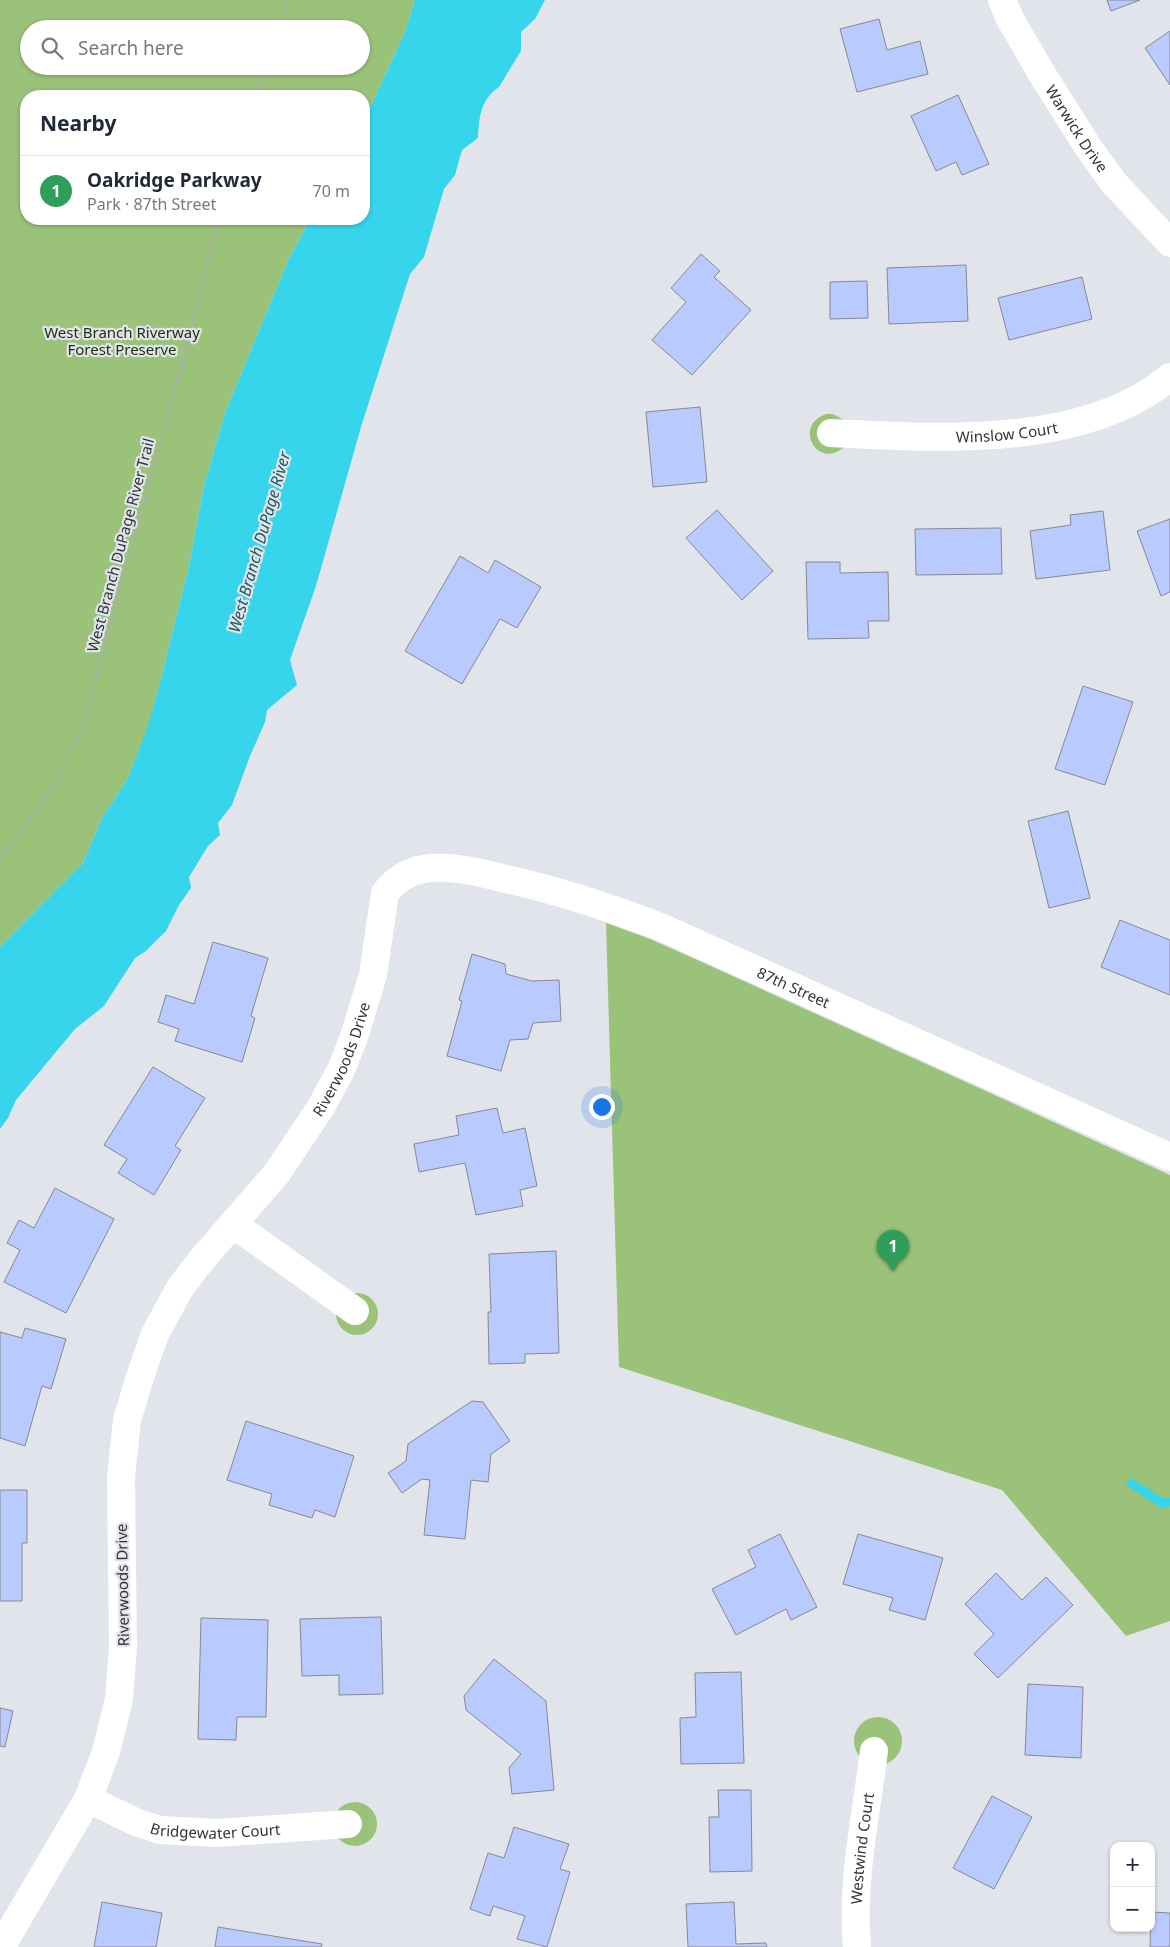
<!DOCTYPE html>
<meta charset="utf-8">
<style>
:root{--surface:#fff;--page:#f2f2f3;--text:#1f2937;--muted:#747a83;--line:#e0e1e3;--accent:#886804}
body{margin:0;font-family:"Noto Sans",sans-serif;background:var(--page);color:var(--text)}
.controls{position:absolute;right:15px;bottom:15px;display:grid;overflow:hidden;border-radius:10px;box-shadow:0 1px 4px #0004}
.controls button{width:45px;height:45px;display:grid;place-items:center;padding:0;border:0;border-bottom:1px solid var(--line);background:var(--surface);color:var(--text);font:25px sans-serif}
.you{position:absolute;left:601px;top:1106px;width:18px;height:18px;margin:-12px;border:4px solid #fff;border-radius:50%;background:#1a73e8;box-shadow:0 0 0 8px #1a73e833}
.badge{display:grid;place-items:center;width:32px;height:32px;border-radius:50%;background:var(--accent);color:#fff;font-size:16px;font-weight:700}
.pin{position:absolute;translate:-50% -41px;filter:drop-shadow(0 1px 2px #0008)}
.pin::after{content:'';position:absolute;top:26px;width:18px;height:15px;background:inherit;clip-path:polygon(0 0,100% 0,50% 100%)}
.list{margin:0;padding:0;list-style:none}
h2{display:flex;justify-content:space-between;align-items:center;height:65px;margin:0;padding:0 20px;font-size:21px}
h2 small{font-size:16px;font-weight:400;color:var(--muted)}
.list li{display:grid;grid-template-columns:32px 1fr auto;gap:15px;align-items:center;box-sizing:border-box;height:70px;padding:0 20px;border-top:1px solid var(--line)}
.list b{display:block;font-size:19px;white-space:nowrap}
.list p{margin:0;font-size:16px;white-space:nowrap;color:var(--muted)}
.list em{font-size:16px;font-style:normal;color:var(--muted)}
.icon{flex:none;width:28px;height:28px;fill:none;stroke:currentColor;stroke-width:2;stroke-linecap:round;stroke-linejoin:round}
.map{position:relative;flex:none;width:1170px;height:1947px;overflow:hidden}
.search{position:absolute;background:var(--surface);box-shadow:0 1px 4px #0004;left:20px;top:20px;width:350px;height:55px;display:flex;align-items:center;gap:12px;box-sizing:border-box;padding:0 18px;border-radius:28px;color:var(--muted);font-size:19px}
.panel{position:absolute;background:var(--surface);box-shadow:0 1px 4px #0004;left:20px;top:90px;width:350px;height:135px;border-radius:20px}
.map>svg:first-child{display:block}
</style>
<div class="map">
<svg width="1170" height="1947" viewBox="0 0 1170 1947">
<rect width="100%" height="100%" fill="#e1e4eb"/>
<!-- green -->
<g fill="#9bc279" fill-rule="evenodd">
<path d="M0 0H415L405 32 364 121V96H26V219H310L288 261 225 413 204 486 189 566 162 675 149 726 128 778 102 818 83 863 0 947ZM29 29H361V66H29Z"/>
<path d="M827 414H833L844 420V447C817 471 792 424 827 414Z"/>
<path d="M606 923 650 939 704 963 1170 1175V1621L1126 1636 1002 1490 619 1367Z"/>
<circle cx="357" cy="1314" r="21"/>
<circle cx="878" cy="1741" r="24"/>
<circle cx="355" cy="1824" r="22"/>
</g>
<!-- water -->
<path fill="#37d5ec" d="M415 0H545L535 19 521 32V51L499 87C480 100 479 118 478 138L462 150 455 175 444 189 424 257 410 274 361 427 316 586 290 660 297 685 267 710 265 722 250 756 232 805 218 823 220 835 208 846 189 877 191 888 179 905 166 931 146 951 135 958 104 1006 75 1029 16 1100 8 1118 0 1129V947L83 863 102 818 128 778 148 726 162 675 189 566 204 486 225 413 288 261 310 219H364V121L405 32Z"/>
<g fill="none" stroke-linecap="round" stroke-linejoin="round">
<!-- stream -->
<path stroke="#37d5ec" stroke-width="9" d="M1131 1483 1162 1503 1170 1502"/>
</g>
<!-- building -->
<g fill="#b9caff" stroke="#878990">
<path d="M1107 0H1140L1111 11Z"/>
<path d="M879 19 887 50 920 41 928 74 857 92 840 29Z"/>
<path d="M1170 31V85L1145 48Z"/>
<path d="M958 95 989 164 962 175 956 162 936 171 911 116Z"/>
<path d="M701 254 720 271 714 277 751 310 692 375 652 340 686 302 671 288Z"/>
<path d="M966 265 968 321 889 324 887 268Z"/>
<path d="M1082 277 1092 319 1009 340 998 298Z"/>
<path d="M867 281 868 318 830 319V282Z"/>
<path d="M700 407 707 482 653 487 646 412Z"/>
<path d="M717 510 773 571 742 600 686 538Z"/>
<path d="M1103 511 1110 570 1036 579 1030 531 1071 525 1070 515Z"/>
<path d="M1170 519V592L1161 596 1137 531Z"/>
<path d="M1001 528 1002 574 916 575 915 529Z"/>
<path d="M460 556 488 573 495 560 541 587 517 628 500 619 462 684 405 651Z"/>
<path d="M806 562H840V573L888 572 889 621H868L869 638 808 639Z"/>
<path d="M1083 686 1133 702 1105 785 1055 769Z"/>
<path d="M1068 811 1090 898 1049 908 1028 821Z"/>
<path d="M1120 920 1170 940V995L1101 967Z"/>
<path d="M213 942 268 958 251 1016 255 1018 242 1062 175 1041 179 1029 158 1022 166 995 194 1004Z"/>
<path d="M472 954 505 964 506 974 532 981 559 980 561 1021 533 1023 528 1039 510 1040 501 1071 447 1056 462 1001 459 1000Z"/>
<path d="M153 1067 205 1098 175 1146 181 1150 154 1195 118 1173 127 1159 104 1145Z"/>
<path d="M497 1108 503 1133 525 1128 537 1186 520 1190 523 1206 476 1215 465 1163 419 1172 414 1144 459 1135 456 1116Z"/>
<path d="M55 1188 114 1219 66 1313 4 1282 20 1250 7 1243 19 1220 34 1228Z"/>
<path d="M556 1251 559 1353 525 1354V1363L489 1364 488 1312H491L489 1254Z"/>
<path d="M25 1328 66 1339 51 1389 42 1386 25 1446 0 1438V1332L22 1338Z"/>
<path d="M472 1401 483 1402 510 1441 491 1454 488 1482 471 1480 465 1539 424 1535 430 1480 422 1479 402 1493 388 1473 406 1461 408 1444Z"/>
<path d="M246 1421 354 1456 335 1517 315 1510 312 1518 269 1505 272 1494 227 1480Z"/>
<path d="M0 1490H27V1543H22V1601H0Z"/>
<path d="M780 1534 817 1607 791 1620 786 1609 736 1635 712 1589 756 1567 748 1550Z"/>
<path d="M858 1534 943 1558 925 1620 889 1610 893 1598 843 1584Z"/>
<path d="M996 1573 1022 1600 1046 1577 1073 1605 998 1678 974 1654 994 1634 965 1604Z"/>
<path d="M381 1617 383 1694 339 1695V1675L302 1676 300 1619Z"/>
<path d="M201 1618 268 1620 266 1717H237L236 1740 198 1739Z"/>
<path d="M494 1659 546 1701 554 1790 512 1794 509 1768 521 1754 466 1710 464 1696Z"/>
<path d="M741 1672 744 1763 681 1764 680 1718 696 1717 695 1673Z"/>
<path d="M1028 1684 1083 1687 1081 1758 1025 1755Z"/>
<path d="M0 1708 13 1711 5 1747 0 1746Z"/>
<path d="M718 1790H751L752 1871 710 1872 709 1817H719Z"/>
<path d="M992 1796 1032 1817 994 1889 953 1868Z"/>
<path d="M514 1827 569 1844 560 1869 570 1872 547 1947 517 1939 525 1916 493 1906 490 1916 470 1909 488 1853 504 1858Z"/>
<path d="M102 1902 162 1913 156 1947H94Z"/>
<path d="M734 1902 736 1944 766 1943 767 1947H688L686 1904Z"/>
<path d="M1151 1912 1170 1913V1947H1150Z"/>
<path d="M218 1927 322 1944 321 1947H215Z"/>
</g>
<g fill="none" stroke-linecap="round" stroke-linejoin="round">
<!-- path -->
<g stroke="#aaadb2" stroke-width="3" stroke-dasharray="4 4" stroke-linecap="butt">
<path d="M279 29 288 0"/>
<path d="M257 96 267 66"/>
<path d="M0 858 42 805 82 729 187 346 217 219"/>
</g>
<!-- street -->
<g stroke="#fff" stroke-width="28">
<path id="s1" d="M1002 0 1010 19 1042 74 1088 147 1114 183 1170 243"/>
<path id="s2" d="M831 433C937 438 1084 449 1170 377"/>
<path d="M233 1224 355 1311"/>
<path id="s3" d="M88 1799 138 1823 160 1830 216 1833 348 1824"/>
<path id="s4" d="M1 1947 88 1799 106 1752 119 1699 123 1648 121 1477 127 1420 140 1377 155 1334 180 1288 199 1263 277 1173 321 1107 341 1070 354 1037 373 975 385 893C395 880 407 872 423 869 451 865 479 872 506 879 560 891 611 908 663 928L1170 1157"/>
<path id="s5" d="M857 1947C851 1882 866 1816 874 1751"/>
</g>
</g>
<g text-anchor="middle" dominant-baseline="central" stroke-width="4.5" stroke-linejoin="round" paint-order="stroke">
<!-- street labels -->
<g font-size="15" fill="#323336" stroke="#e1e4eb">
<text stroke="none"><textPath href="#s1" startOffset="149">Warwick Drive</textPath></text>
<text stroke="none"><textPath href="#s2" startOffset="176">Winslow Court</textPath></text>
<text transform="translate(120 545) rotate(-75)">West Branch DuPage River Trail</text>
<text stroke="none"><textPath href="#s4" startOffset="1592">87th Street</textPath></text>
<text stroke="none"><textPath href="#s4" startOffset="981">Riverwoods Drive</textPath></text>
<text transform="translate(122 1585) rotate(-91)">Riverwoods Drive</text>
<text stroke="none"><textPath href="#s3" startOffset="134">Bridgewater Court</textPath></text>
<text stroke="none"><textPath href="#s5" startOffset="99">Westwind Court</textPath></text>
</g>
<!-- park labels -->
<g font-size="15" fill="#20310d" stroke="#e1e4eb">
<text x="122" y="332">West Branch Riverway<tspan x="122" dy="17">Forest Preserve</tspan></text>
</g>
<!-- water labels -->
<g font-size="16" font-style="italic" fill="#1a5862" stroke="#e1e4eb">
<text transform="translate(259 542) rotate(-74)">West Branch DuPage River</text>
</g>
</g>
</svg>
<div class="controls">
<button>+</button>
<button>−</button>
</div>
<div class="you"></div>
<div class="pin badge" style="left:893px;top:1271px;background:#2e9e5b">1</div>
<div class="search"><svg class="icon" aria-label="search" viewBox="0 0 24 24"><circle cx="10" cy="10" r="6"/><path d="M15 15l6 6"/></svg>Search here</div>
<section class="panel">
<h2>Nearby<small></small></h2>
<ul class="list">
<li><span class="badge" style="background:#2e9e5b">1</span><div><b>Oakridge Parkway</b><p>Park · 87th Street</p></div><em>70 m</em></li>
</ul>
</section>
</div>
